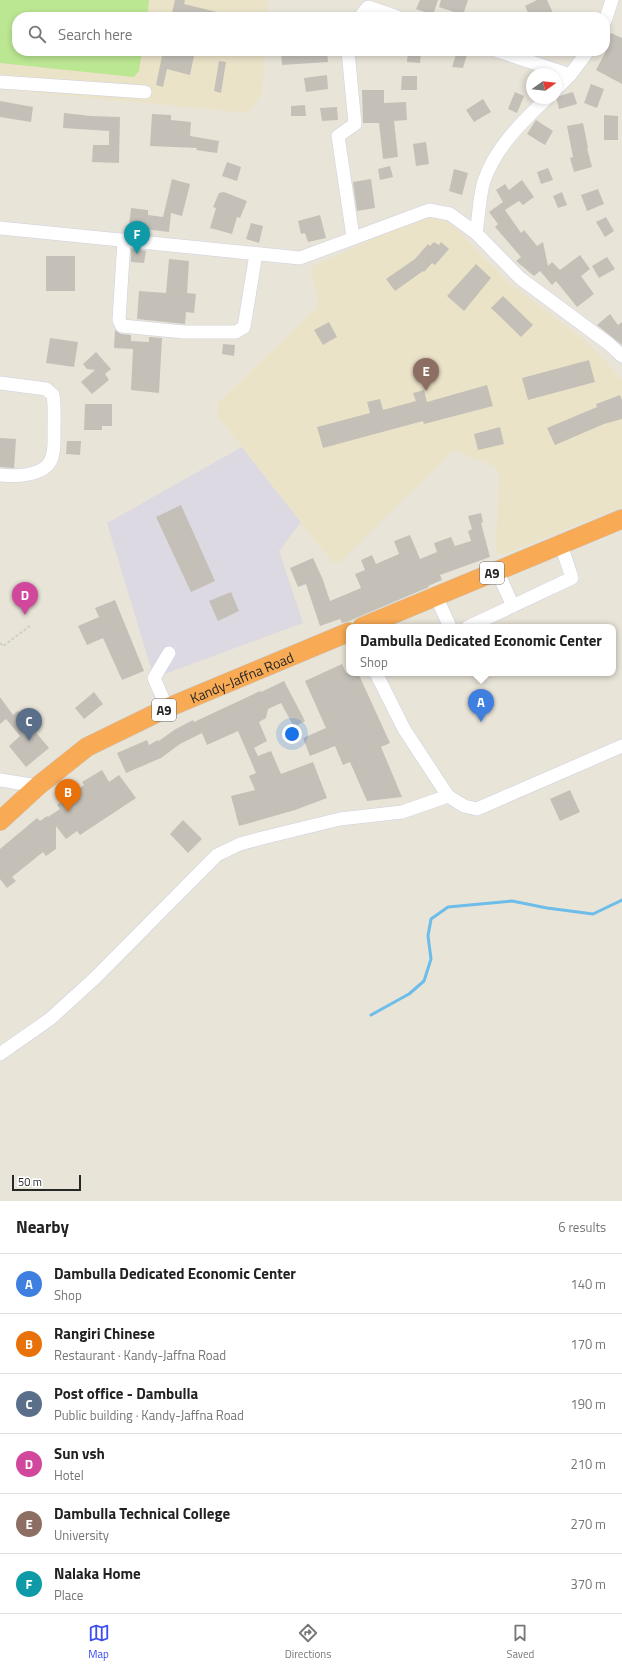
<!DOCTYPE html>
<meta charset="utf-8">
<style>
:root{--surface:#fff;--page:#f6f6f6;--text:#222;--muted:#767676;--line:#e0e0e0;--accent:#3c4ef3}
body{margin:0;font-family:"Titillium Web",sans-serif;background:var(--page);color:var(--text)}
.compass{position:absolute;left:526px;top:68px;width:36px;height:36px;border-radius:50%;background:var(--surface);box-shadow:0 2px 6px #0003;rotate:75deg}
.scale{position:absolute;left:12px;bottom:10px;width:69px;box-sizing:border-box;padding-left:4px;border:2px solid #272727;border-top:0;font-size:11px;line-height:14px;white-space:nowrap;color:#272727;-webkit-text-stroke:3px #fff;paint-order:stroke}
.you{position:absolute;left:292px;top:734px;width:14px;height:14px;margin:-10px;border:3px solid #fff;border-radius:50%;background:#1a73e8;box-shadow:0 0 0 6px #1a73e833}
.badge{display:grid;place-items:center;width:26px;height:26px;border-radius:50%;background:var(--accent);color:#fff;font-size:13px;font-weight:700}
.pin{position:absolute;translate:-50% -33px;filter:drop-shadow(0 1px 2px #0008)}
.pin::after{content:'';position:absolute;top:21px;width:14px;height:12px;background:inherit;clip-path:polygon(0 0,100% 0,50% 100%)}
.popup{position:absolute;left:346px;top:624px;width:270px;height:52px;box-sizing:border-box;display:grid;place-content:center;border-radius:8px;background:var(--surface);filter:drop-shadow(0 1px 3px #0005);font-size:13px;white-space:nowrap;color:var(--muted)}
.popup b{font-size:15px;color:var(--text)}
.popup::after{content:'';position:absolute;left:50%;top:100%;margin-left:-8px;border:8px solid transparent;border-top-color:var(--surface)}
.list{margin:0;padding:0;list-style:none}
h2{display:flex;justify-content:space-between;align-items:center;height:52px;margin:0;padding:0 16px;font-size:17px}
h2 small{font-size:13px;font-weight:400;color:var(--muted)}
.list li{display:grid;grid-template-columns:26px 1fr auto;gap:12px;align-items:center;box-sizing:border-box;height:60px;padding:0 16px;border-top:1px solid var(--line)}
.list b{display:block;font-size:15px;white-space:nowrap}
.list p{margin:0;font-size:13px;white-space:nowrap;color:var(--muted)}
.list em{font-size:13px;font-style:normal;color:var(--muted)}
.icon{flex:none;width:22px;height:22px;fill:none;stroke:currentColor;stroke-width:2;stroke-linecap:round;stroke-linejoin:round}
.map{position:relative;flex:none;width:622px;height:1201px;overflow:hidden}
.search{position:absolute;background:var(--surface);box-shadow:0 2px 6px #0003;left:12px;right:12px;top:12px;height:44px;display:flex;align-items:center;gap:10px;box-sizing:border-box;padding:0 14px;border-radius:16px;color:var(--muted);font-size:15px}
.sheet{height:412px;background:var(--surface)}
nav{display:flex;justify-content:space-around;align-items:center;box-sizing:border-box;height:56px;border-top:1px solid var(--line);background:var(--surface);font-size:11px;color:var(--muted)}
nav a{display:grid;justify-items:center;gap:2px}
nav .on{color:var(--accent)}
.map>svg:first-child{display:block}
</style>
<div class="map">
<svg width="622" height="1201" viewBox="0 0 622 1201">
<rect width="100%" height="100%" fill="#e9e4d8"/>
<!-- industrial -->
<path fill="#dcd9e2" d="M242 447 301 522 279 551 303 623 154 678 107 523Z"/>
<!-- education -->
<g fill="#ebe3c8">
<path d="M0 0H268L267 17H17V51H265L262 93 248 113 0 89Z"/>
<path d="M434 215 444 219 452 225 511 285 578 335 602 357 622 380V507L502 555 496 552 499 472 494 466 456 451 448 455 338 564 332 562 217 415 218 403 316 308 318 300 311 271 315 265 421 218Z"/>
</g>
<!-- pitch -->
<path fill="#bbe692" d="M0 0H149L147 17H17V51H142L139 71 134 77 0 63Z"/>
<g fill="none" stroke-linecap="round" stroke-linejoin="round">
<!-- stream -->
<path stroke="#6dbdea" stroke-width="3" d="M371 1015 409 994 424 981 431 959 428 936 431 919 448 907 512 901 547 908 593 914 622 900"/>
</g>
<!-- building -->
<g fill="#c4c0b8">
<path d="M175 0H185L184 4 225 14V17H171Z"/>
<path d="M420 0H438L433 15 416 9Z"/>
<path d="M441 0H468L463 15 439 7Z"/>
<path d="M537 0H547L553 13 544 17H530L525 6Z"/>
<path d="M611 33 622 38V84L596 70 605 53V46Z"/>
<path d="M163 51H195L190 75 167 69 163 87 156 85Z"/>
<path d="M281 51H327L328 62 282 65Z"/>
<path d="M408 51H421L420 63 407 62Z"/>
<path d="M457 51H468L463 68 452 67Z"/>
<path d="M219 61 226 62 221 93 214 91Z"/>
<path d="M327 75 328 89 306 92 304 78Z"/>
<path d="M402 76H417V90H401Z"/>
<path d="M591 84 604 89 597 108 584 103Z"/>
<path d="M362 90H384V103L406 102 407 120 394 121 398 157 383 159 379 123H363Z"/>
<path d="M515 92 524 96 517 113 508 109Z"/>
<path d="M573 92 577 104 559 109 556 97Z"/>
<path d="M483 99 491 112 474 122 466 110Z"/>
<path d="M0 101 33 107 31 122 0 117Z"/>
<path d="M305 105 306 116H291V106Z"/>
<path d="M337 107 338 120 322 121 320 108Z"/>
<path d="M64 113 91 116 120 117 119 163 92 162 93 145H109V131L63 128Z"/>
<path d="M152 114 171 115V120L191 122 190 136 219 141 217 153 196 150 197 148 150 146Z"/>
<path d="M604 115 618 116V140H604Z"/>
<path d="M536 120 553 131 545 145 527 134Z"/>
<path d="M583 123 588 148H587L592 167 574 172 570 158 573 157 567 126Z"/>
<path d="M426 142 429 164 416 166 413 144Z"/>
<path d="M227 162 241 167 237 181 222 176Z"/>
<path d="M390 166 393 177 380 180 378 169Z"/>
<path d="M548 168 553 180 541 184 537 172Z"/>
<path d="M454 169 468 173 462 195 449 191Z"/>
<path d="M172 179 190 184 182 216 171 213 169 232 129 227 131 208 148 210V215L163 217Z"/>
<path d="M371 179 375 208 357 211 353 182Z"/>
<path d="M522 180 534 197 523 205 519 201 505 210 521 233 524 230 537 246 543 242 548 266 552 262 560 270 580 255 590 269 581 276 594 294 577 307 556 281 552 285 540 271 534 276 516 261 521 257 495 227 498 224 489 212 503 202 496 190 505 184 509 190Z"/>
<path d="M598 189 604 204 587 211 581 195Z"/>
<path d="M224 192 247 201 240 218 237 217 232 234 210 228 216 208 213 207 219 193Z"/>
<path d="M562 192 567 205 558 208 553 196Z"/>
<path d="M320 215 326 238 308 242 305 233 301 234 298 221Z"/>
<path d="M606 217 614 231 605 237 596 222Z"/>
<path d="M251 223 263 226 259 243 246 239Z"/>
<path d="M434 242 439 245 441 242 449 249 435 265 432 263 424 272 423 271 395 291 386 279 415 259 428 244 430 246Z"/>
<path d="M131 249 146 251 144 263 131 262Z"/>
<rect x="46" y="256" width="29" height="35"/>
<path d="M607 257 615 269 599 278 592 266Z"/>
<path d="M169 259 189 261 187 293 196 294 194 313 186 312 185 324 137 319 139 291 166 293Z"/>
<path d="M476 264 491 278 464 311 447 296Z"/>
<path d="M503 296 533 325 521 337 491 308Z"/>
<path d="M610 314 618 325 622 322V345L597 325Z"/>
<path d="M329 322 337 337 323 345 314 330Z"/>
<path d="M115 330 121 334 131 335V341L149 342V337L162 338 159 393 131 390 133 349 114 348Z"/>
<path d="M50 338 78 342 74 367 46 363Z"/>
<path d="M223 344 235 345 234 356 222 354Z"/>
<path d="M96 352 111 369 105 374 109 380 92 394 81 382 95 370 87 369 83 364Z"/>
<path d="M589 360 595 382 528 400 522 378Z"/>
<path d="M487 385 493 406 424 424 423 421 323 448 317 427 370 413 367 402 380 399 383 410 416 401 413 393 424 390 427 402Z"/>
<path d="M620 395 622 400V419L604 424 555 445 547 428 597 407 596 404Z"/>
<path d="M85 404H112V426H102V430H84Z"/>
<path d="M500 427 504 444 478 450 474 434Z"/>
<path d="M0 438 16 439 14 468 0 467Z"/>
<path d="M67 441H81L80 455 66 454Z"/>
<path d="M181 505 215 581 191 592 156 517Z"/>
<path d="M481 513 483 522 481 523 490 557 440 575 442 580 428 586 429 587 349 621 342 623 340 619 320 626 306 584 298 587 290 568 313 558 323 580 330 601 361 588 355 574 365 570 361 560 372 555 376 564 399 554 394 541 410 535 420 559 437 552 434 543 451 537 455 546 471 541 468 531 472 529 468 516Z"/>
<path d="M231 592 239 611 218 621 209 601Z"/>
<path d="M115 600 144 671 122 680 103 638 87 645 78 626 99 617 95 608Z"/>
<path d="M342 664 346 673H358L390 743 381 747 402 797 367 801 350 762 343 765 335 746 310 756 303 738 326 728 305 681Z"/>
<path d="M284 681 305 721 294 727 281 703 268 709 266 718 259 722 267 741 254 748 258 756 271 751 281 774 313 762 327 798 295 810 239 826 231 796 255 790 249 776 256 773 238 731 207 745 202 733 180 744 161 758 126 773 117 753 147 740 149 745 158 740 159 741 174 730 193 720 194 722 260 691 261 692Z"/>
<path d="M94 692 103 704 84 719 75 708Z"/>
<path d="M0 697 13 715 18 711 49 748 26 767 9 746 20 736 6 719 0 724Z"/>
<path d="M102 770 109 782 119 775 136 798 80 835 77 831 66 839 56 826V849L46 856 43 852 12 877 16 881 7 888 0 879V849L37 818 40 821 47 816 48 817 60 809 57 805 84 785 82 782Z"/>
<path d="M570 790 580 812 560 821 550 799Z"/>
<path d="M183 820 202 839 188 853 170 834Z"/>
</g>
<g fill="none" stroke-linecap="round" stroke-linejoin="round">
<defs>
<g id="minor">
<path d="M360 17 368 7 397 17"/>
<path d="M605 21 612 0"/>
<path d="M348 51 355 124 338 136 353 237"/>
<path d="M498 51 570 75"/>
<path d="M0 82 145 92"/>
<path d="M556 89 570 75 588 51"/>
<path d="M547 98C522 122 495 148 484 181 479 197 479 217 476 233L520 278 609 344 622 356"/>
<path d="M0 228 300 258 429 210 450 214 476 233"/>
<path d="M124 240 119 320 122 326 184 332H236L244 327 256 254"/>
<path d="M0 383 46 389 53 395C55 407 54 420 54 432 54 441 55 452 51 460 44 476 15 477 0 475"/>
<path d="M497 571 513 606"/>
<path d="M436 596 450 627"/>
<path d="M468 627 572 578 561 545"/>
<path d="M376 673 404 729 448 796"/>
<path d="M167 708 154 678 169 653"/>
<path d="M0 780 38 786"/>
<path d="M0 1054 50 1019 95 978 217 855 240 844 262 838 340 819 402 812 448 796 464 806 477 809 622 746"/>
</g>
<g id="highway">
<path d="M362 627 622 519"/>
<path id="s1" d="M0 821 38 786 87 747 167 708 349 632"/>
</g>
</defs>
<!-- minor casing -->
<use href="#minor" stroke="#ced0e0" stroke-width="14"/>
<!-- highway casing -->
<use href="#highway" stroke="#c7c7c7" stroke-width="20"/>
<!-- path -->
<path stroke="#c7c7c7" stroke-width="1.5" stroke-dasharray="3 2" stroke-linecap="butt" d="M0 643 3 646 31 625"/>
<!-- minor -->
<use href="#minor" stroke="#fff" stroke-width="13"/>
<!-- highway -->
<use href="#highway" stroke="#f8aa55" stroke-width="19"/>
</g>
<g text-anchor="middle" dominant-baseline="central" stroke-width="3" stroke-linejoin="round" paint-order="stroke">
<!-- shield labels -->
<g fill="#fff" stroke="#686868" stroke-width="1">
<rect x="480" y="562" width="24" height="22" rx="3"/>
<rect x="152" y="699" width="24" height="22" rx="3"/>
</g>
<g font-size="13" font-weight="bold" fill="#272727">
<text x="492" y="573">A9</text>
<text x="164" y="710">A9</text>
</g>
<!-- street labels -->
<g font-size="14" fill="#272727" stroke="#fff">
<text stroke="none"><textPath href="#s1" startOffset="284">Kandy-Jaffna Road</textPath></text>
</g>
</g>
</svg>
<svg class="compass" viewBox="-18 -18 36 36"><path d="M0-13l5 13h-10z" fill="#e53935"/><path d="M0 13l5-13h-10z" fill="#767676"/></svg>
<div class="scale">50 m</div>
<div class="you"></div>
<div class="pin badge" style="left:481px;top:722px;background:#3f7fe0">A</div>
<div class="popup"><b>Dambulla Dedicated Economic Center</b>Shop</div>
<div class="pin badge" style="left:68px;top:812px;background:#e8710a">B</div>
<div class="pin badge" style="left:29px;top:741px;background:#5c6f8a">C</div>
<div class="pin badge" style="left:25px;top:615px;background:#d1479c">D</div>
<div class="pin badge" style="left:426px;top:391px;background:#8d6e63">E</div>
<div class="pin badge" style="left:137px;top:254px;background:#0f9aa8">F</div>
<div class="search"><svg class="icon" aria-label="search" viewBox="0 0 24 24"><circle cx="10" cy="10" r="6"/><path d="M15 15l6 6"/></svg>Search here</div>
</div>
<section class="sheet">
<h2>Nearby<small>6 results</small></h2>
<ul class="list">
<li><span class="badge" style="background:#3f7fe0">A</span><div><b>Dambulla Dedicated Economic Center</b><p>Shop</p></div><em>140 m</em></li>
<li><span class="badge" style="background:#e8710a">B</span><div><b>Rangiri Chinese</b><p>Restaurant · Kandy-Jaffna Road</p></div><em>170 m</em></li>
<li><span class="badge" style="background:#5c6f8a">C</span><div><b>Post office - Dambulla</b><p>Public building · Kandy-Jaffna Road</p></div><em>190 m</em></li>
<li><span class="badge" style="background:#d1479c">D</span><div><b>Sun vsh</b><p>Hotel</p></div><em>210 m</em></li>
<li><span class="badge" style="background:#8d6e63">E</span><div><b>Dambulla Technical College</b><p>University</p></div><em>270 m</em></li>
<li><span class="badge" style="background:#0f9aa8">F</span><div><b>Nalaka Home</b><p>Place</p></div><em>370 m</em></li>
</ul>
</section>
<nav>
<a class="on"><svg class="icon" aria-label="map" viewBox="0 0 24 24"><path d="M3 6l6-2 6 2 6-2v14l-6 2-6-2-6 2zM9 4v14M15 6v14"/></svg>Map</a>
<a><svg class="icon" aria-label="directions" viewBox="0 0 24 24"><path d="M12 3l9 9-9 9-9-9zM9 14v-3h6M13 9l2 2-2 2"/></svg>Directions</a>
<a><svg class="icon" aria-label="saved" viewBox="0 0 24 24"><path d="M7 4h10v16l-5-4-5 4z"/></svg>Saved</a>
</nav>
